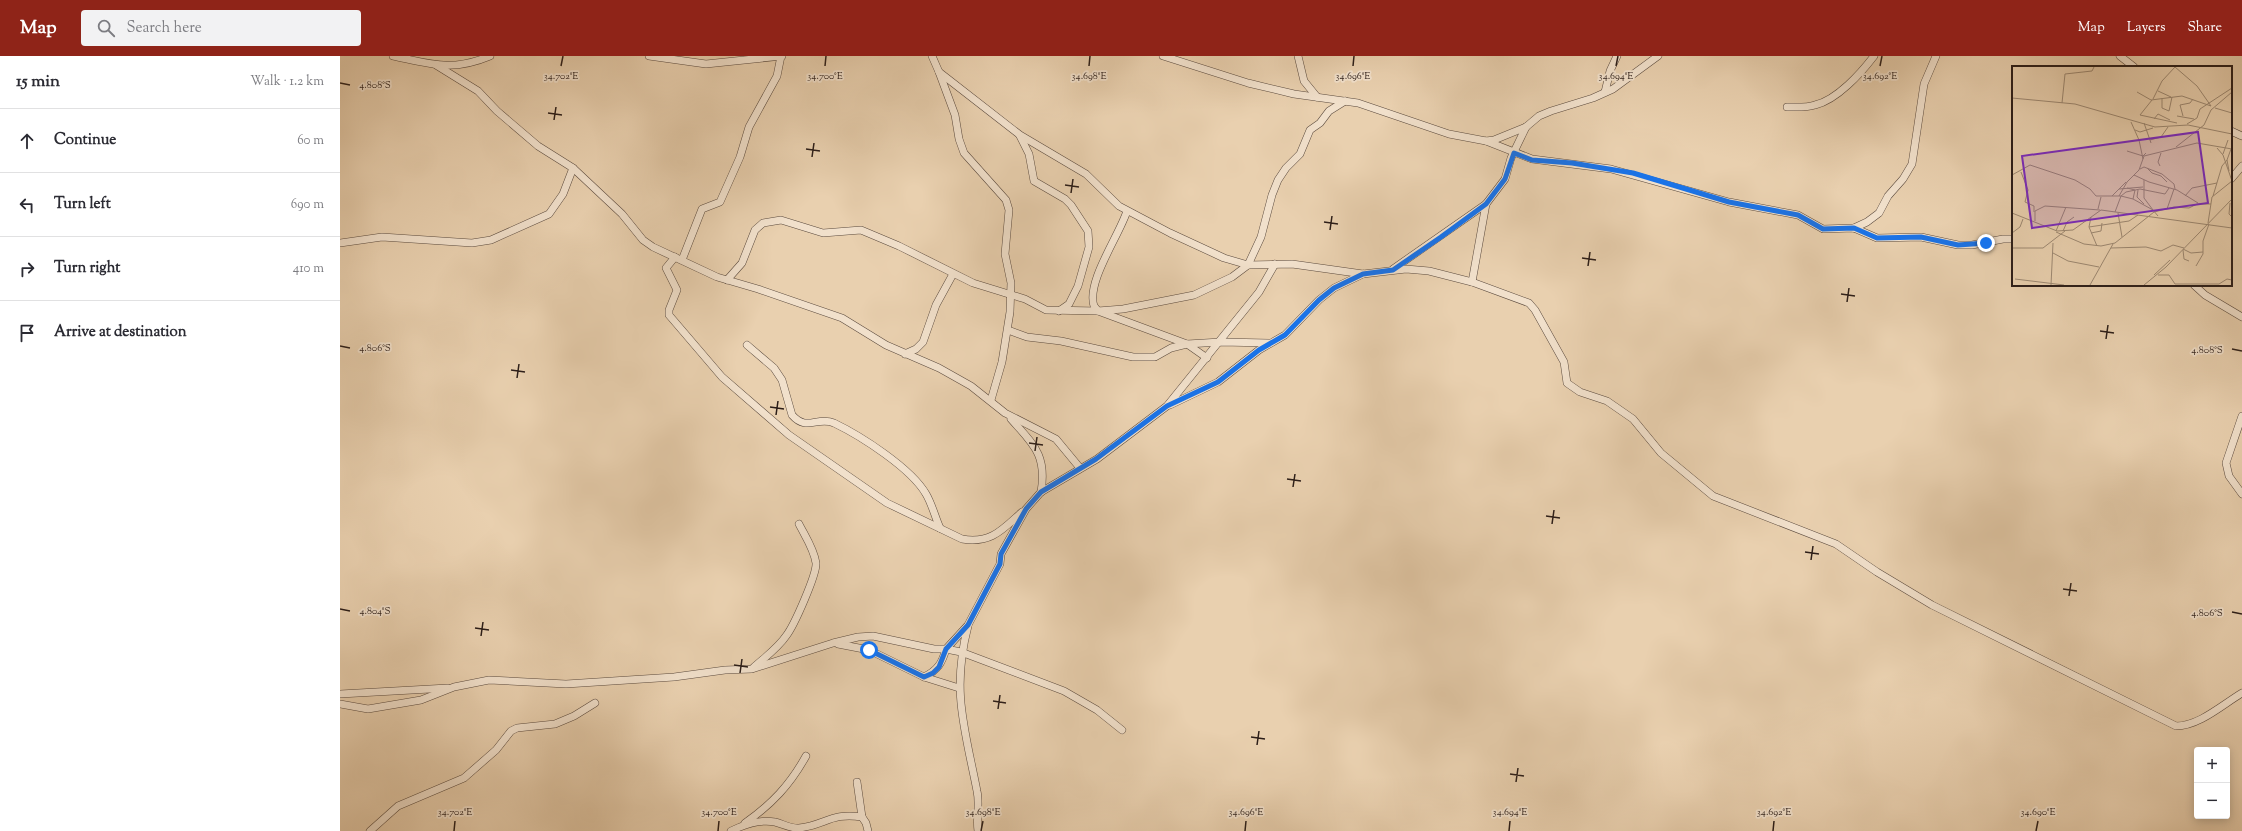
<!DOCTYPE html>
<meta charset="utf-8">
<style>
:root{--surface:#fff;--page:#f2f2f3;--text:#2b2b33;--muted:#7c7c81;--line:#e1e1e2;--accent:#8f2418}
body{margin:0;font-family:"Sorts Mill Goudy",serif;background:var(--page);color:var(--text)}
.controls{position:absolute;right:12px;bottom:12px;display:grid;overflow:hidden;border-radius:4px;box-shadow:0 2px 10px #0003}
.controls button{width:36px;height:36px;display:grid;place-items:center;padding:0;border:0;border-bottom:1px solid var(--line);background:var(--surface);color:var(--text);font:20px sans-serif}
.stop{position:absolute;width:12px;height:12px;margin:-9px;border:3px solid #1a73e8;border-radius:50%;background:#fff}
.stop.end{background:#1a73e8;border-color:#fff;box-shadow:0 1px 4px #0008}
.list{margin:0;padding:0;list-style:none}
h2{display:flex;justify-content:space-between;align-items:center;height:52px;margin:0;padding:0 16px;font-size:17px}
h2 small{font-size:13px;font-weight:400;color:var(--muted)}
.list li{display:grid;grid-template-columns:26px 1fr auto;gap:12px;align-items:center;box-sizing:border-box;height:64px;padding:0 16px;border-top:1px solid var(--line)}
.list b{display:block;font-size:15px;white-space:nowrap}
.list em{font-size:13px;font-style:normal;color:var(--muted)}
.icon{flex:none;width:22px;height:22px;fill:none;stroke:currentColor;stroke-width:2;stroke-linecap:round;stroke-linejoin:round}
.map{position:relative;flex:none;width:1902px;height:775px;overflow:hidden}
header{display:flex;align-items:center;gap:24px;box-sizing:border-box;height:56px;padding:0 20px;background:var(--accent);color:#fff}
header strong{font-size:19px}
nav{display:flex;gap:22px;margin-inline-start:auto;font-size:14px}
.search{width:280px;height:36px;background:var(--page);display:flex;align-items:center;gap:10px;box-sizing:border-box;padding:0 14px;border-radius:4px;color:var(--muted);font-size:15px}
main{display:flex}
aside{flex:1;background:var(--surface)}
.map>svg:first-child{display:block}
</style>
<header>
<strong>Map</strong>
<div class="search"><svg class="icon" aria-label="search" viewBox="0 0 24 24"><circle cx="10" cy="10" r="6"/><path d="M15 15l6 6"/></svg>Search here</div>
<nav><a>Map</a><a>Layers</a><a>Share</a></nav>
</header>
<main>
<aside>
<h2>15 min<small>Walk · 1.2 km</small></h2>
<ul class="list">
<li><svg class="icon" aria-label="ahead" viewBox="0 0 24 24"><path d="M12 20V5M6 11l6-6 6 6"/></svg><div><b>Continue</b></div><em>60 m</em></li>
<li><svg class="icon" aria-label="left" viewBox="0 0 24 24"><path d="M17 20v-9H6M10 6l-5 5 5 5"/></svg><div><b>Turn left</b></div><em>690 m</em></li>
<li><svg class="icon" aria-label="right" viewBox="0 0 24 24"><path d="M7 20v-9h11M14 6l5 5-5 5"/></svg><div><b>Turn right</b></div><em>410 m</em></li>
<li><svg class="icon" aria-label="arrive" viewBox="0 0 24 24"><path d="M6 21V4h12l-3 4 3 4H6"/></svg><div><b>Arrive at destination</b></div></li>
</ul>
</aside>
<div class="map">
<svg width="1902" height="775" viewBox="0 0 1902 775">
<rect width="100%" height="100%" fill="#e9d0af"/>
<filter id="stains"><feTurbulence type="fractalNoise" baseFrequency=".005" numOctaves="4"/><feColorMatrix values="0 0 0 0 .2 0 0 0 0 .09 0 0 0 0 .02 0 0 0 .5 -.17"/></filter>
<radialGradient id="worn" r=".72"><stop offset=".6" stop-color="#630" stop-opacity="0"/><stop offset="1" stop-color="#630" stop-opacity=".3"/></radialGradient>
<g fill="none" stroke-linecap="round" stroke-linejoin="round">
<defs>
<g id="street">
<path d="M53 0C91 8 112 16 150 0"/>
<path d="M309 0 366 8 442 0"/>
<path d="M592 0 599 16 680 79 746 118 779 150 830 177 884 202 908 209 952 208 1023 218 1066 213 1089 215 1132 226 1189 247 1195 254 1224 306 1227 327 1240 336 1267 345 1293 363 1321 397 1373 440 1496 488 1537 516 1592 549 1836 670C1859 670 1882 649 1902 637"/>
<path d="M823 0 908 27 954 38 1018 47 1109 78 1146 85 1154 84 1186 71 1199 60 1211 55 1253 42 1273 33 1318 0"/>
<path d="M958 0 964 25 977 41"/>
<path d="M1780 0 1794 11"/>
<path d="M96 9 138 35 157 55 198 90 233 112 282 158 303 184 313 191 377 221 418 233 502 262 546 289 599 312 631 330 665 357 716 383 740 412"/>
<path d="M599 16 615 59 619 83 624 97 666 144 669 154 665 198 671 227 670 256 662 306 651 344"/>
<path d="M1265 36 1270 15 1277 0"/>
<path d="M1447 51C1456 51 1466 52 1475 49 1497 44 1521 17 1534 0"/>
<path d="M1891 75 1902 80"/>
<path d="M680 80 689 98 694 125 725 143 731 149 748 175 749 191 738 230 729 248 719 255"/>
<path d="M1146 85 1192 103 1271 113 1389 146 1458 159 1483 173 1514 172 1537 182 1581 181 1618 189H1632L1663 183H1673"/>
<path d="M1891 123 1902 110"/>
<path d="M787 155C779 180 746 226 754 250L758 255 847 288 867 302"/>
<path d="M1514 172 1527 166 1539 157 1548 140 1563 123 1572 108 1584 28 1596 0"/>
<path d="M0 187 42 181 132 187 151 184 209 158 223 138 233 112"/>
<path d="M335 201 326 212 337 234 329 254V259L382 321 449 379 547 447 622 483C651 488 662 474 682 456"/>
<path d="M342 204 362 153 380 146 400 101 409 71 437 20 441 0"/>
<path d="M1053 213 1146 148"/>
<path d="M387 224 402 207 415 174 423 167 441 164 483 177 521 174 559 190 633 227 685 243 706 254 758 255 783 253 854 239 892 221 908 209 921 181 932 139 938 124 946 112 960 98 970 74 980 67 989 55 1005 45"/>
<path d="M1132 226 1146 148 1165 123 1171 102 1186 71"/>
<path d="M1854 229 1865 239 1902 261"/>
<path d="M668 274 687 281 721 285 793 301H815L831 292 847 288 881 286 929 287"/>
<path d="M407 289 434 312 442 324 452 359C467 376 477 360 494 367 521 380 571 412 586 438 592 448 595 461 600 472"/>
<path d="M565 298 576 293 583 286 596 249 613 218"/>
<path d="M830 349 878 326 919 294 945 279 979 244 994 232 1023 218"/>
<path d="M1902 360 1886 407 1889 420 1902 438"/>
<path d="M671 363C694 389 707 399 701 436"/>
<path d="M628 570C611 635 625 673 637 735 640 748 636 762 638 775"/>
<path d="M498 588 529 594 584 621 619 632"/>
<path d="M413 612C424 602 438 592 446 580 454 570 477 518 476 507 474 493 465 480 459 468"/>
<path d="M584 621C598 614 602 607 606 593L621 596 724 635 757 654 782 674"/>
<path d="M0 638 108 632"/>
<path d="M0 648 28 653 81 644 114 631 149 624 226 628 334 621 385 614 412 613 493 587 518 581 533 580 594 593H606L628 569 660 508 661 498 686 453 701 436 757 403 827 350 919 236 935 208"/>
<path d="M517 726 522 761 526 767 528 775"/>
<path d="M405 767C432 748 450 729 466 700"/>
<path d="M30 775 58 750 124 722 156 694 171 675 177 672 215 668 234 660 255 647"/>
<path d="M391 775C405 768 420 763 435 766 443 768 452 773 459 772 486 769 491 756 522 761"/>
</g>
</defs>
<!-- street casing -->
<use href="#street" stroke="#5b4a3e" stroke-width="8"/>
<!-- street -->
<use href="#street" stroke="#f1e0cb" stroke-width="7"/>
</g>
<g fill="none" stroke-linecap="round" stroke-linejoin="round">
<!-- route -->
<path stroke="#1a73e8" stroke-width="5" d="M529 594 584 621 593 617 599 611 606 593 628 569 660 508 661 498 686 453 701 436 756 403 827 350 878 326 919 294 945 279 979 244 994 232 1023 218 1053 214 1101 181 1146 148 1165 123 1174 97 1192 104 1232 107 1293 117 1389 146 1458 159 1483 173 1514 172 1537 182 1581 181 1618 189 1646 187"/>
</g>
<!-- ticks -->
<path fill="none" stroke="#2c1e19" stroke-width="1.5" d="M221 10 223 0M485 10 486 0M749 10 750 0M1013 10 1014 0M1276 10 1278 0M1540 10 1542 0M0 27 10 29M208 57 222 59M214 64 216 51M466 93 480 95M472 101 474 87M725 129 739 131M731 137 733 123M984 166 998 168M990 174 992 160M1242 202 1256 204M1248 210 1250 196M1501 238 1515 240M1507 246 1509 232M1760 275 1774 277M1766 283 1768 269M0 290 10 292M1892 293 1902 295M171 314 185 316M177 322 179 308M430 351 444 353M436 359 438 345M689 387 703 389M695 395 697 381M947 423 961 425M953 431 955 418M1206 460 1220 462M1212 468 1214 454M1465 496 1479 498M1471 504 1473 490M1723 533 1737 535M1729 540 1731 527M0 553 10 555M1892 556 1902 558M135 572 149 574M141 580 143 566M394 609 408 611M400 617 402 603M653 645 666 647M658 653 660 639M911 681 925 683M917 689 919 675M1170 718 1184 720M1176 726 1178 712M114 775 115 765M378 775 379 765M641 775 643 765M905 775 906 765M1169 775 1170 765M1433 775 1434 765M1696 775 1698 765"/>
<!-- overview -->
<g transform="translate(1672 10)">
<rect width="220" height="220" fill="#e9d0af"/>
<path fill="none" stroke="#9d8973" stroke-width="1" d="M163 1 185 20 199 40M146 25 159 31M125 26 139 34 170 30 199 40M0 32 63 38 143 61 176 59 220 68M150 32V42L157 45 160 31M141 33 150 15 163 1M140 34 128 49 165 57M50 37 53 8 80 5 82 1M203 42 220 47M165 50 182 53M171 50 168 39 178 37 181 33M142 53 146 48 158 54M119 56 127 74 131 93M132 57 139 77M175 58 185 52 188 43 220 22M123 64 128 66 141 62M138 74 149 71 156 61M164 81 192 59 199 44 220 26M205 82 211 89 220 115M115 85 131 90 134 87M211 88 216 74M148 100 146 96 149 87M135 102 140 107 149 110 155 116M128 103 132 101 150 108 162 118 163 123M217 105 215 94 219 83M9 106 16 124 13 136 22 140V146M0 109 18 99 63 114 78 123 84 130H109L121 133 141 144 146 150M122 109 137 116 165 124 186 137M132 114V132L141 144M115 122 123 124 121 133M107 123 131 121M126 124 125 131 132 138M100 130 114 116M107 130 115 116 127 104 132 90 185 77 220 83M173 130 180 122 205 117M201 130 210 100 215 94M218 137 217 148 220 151M86 143 89 131M155 143 162 123M103 146 109 130 114 126 128 123 153 128 157 122M0 147 45 165 61 164 89 144 220 162M106 147 110 171M79 151 77 161 85 180M23 155V145L33 140 88 144M196 157 200 131 220 115M77 161 117 155 126 149M44 165 54 141M51 165 55 156 62 151M44 166 72 178 89 180 103 177 142 146 162 141 177 142 185 138H199M0 167 8 161 11 153M79 167 89 165 90 157M0 182H31L53 165M99 182 134 181 149 185 161 179 172 182M171 183 179 187 191 186M171 184 172 193 177 195M41 187 56 195 87 201M184 200 191 188V175L197 158M142 209 158 194M146 209H157L163 218H207L215 213 220 214M3 213 52 219M39 219 41 177M78 219 101 178M132 219 154 201 220 133"/>
<path fill="#7b2cbf" fill-opacity="0.15" stroke="#7b2cbf" stroke-width="2" d="M186 66 196 137 20 162 10 90Z"/>
<rect width="220" height="220" fill="none" stroke="#2c1e19" stroke-width="2"/>
</g>
<g font-size="10" text-anchor="middle" fill="#2c1e19" stroke="#f1e0cb" stroke-width="3.5" stroke-linejoin="round" paint-order="stroke">
<text x="221" y="23">34.702°E</text>
<text x="485" y="23">34.700°E</text>
<text x="749" y="23">34.698°E</text>
<text x="1013" y="23">34.696°E</text>
<text x="1276" y="23">34.694°E</text>
<text x="1540" y="23">34.692°E</text>
<text x="35" y="32">4.808°S</text>
<text x="35" y="295">4.806°S</text>
<text x="1867" y="297">4.808°S</text>
<text x="35" y="558">4.804°S</text>
<text x="1867" y="560">4.806°S</text>
<text x="115" y="759">34.702°E</text>
<text x="379" y="759">34.700°E</text>
<text x="643" y="759">34.698°E</text>
<text x="906" y="759">34.696°E</text>
<text x="1170" y="759">34.694°E</text>
<text x="1434" y="759">34.692°E</text>
<text x="1698" y="759">34.690°E</text>
</g>
<rect width="100%" height="100%" filter="url(#stains)"/>
<rect width="100%" height="100%" fill="url(#worn)"/>
</svg>
<div class="controls">
<button>+</button>
<button>−</button>
</div>
<div class="stop" style="left:529px;top:594px"></div>
<div class="stop end" style="left:1646px;top:187px"></div>
</div>
</main>
